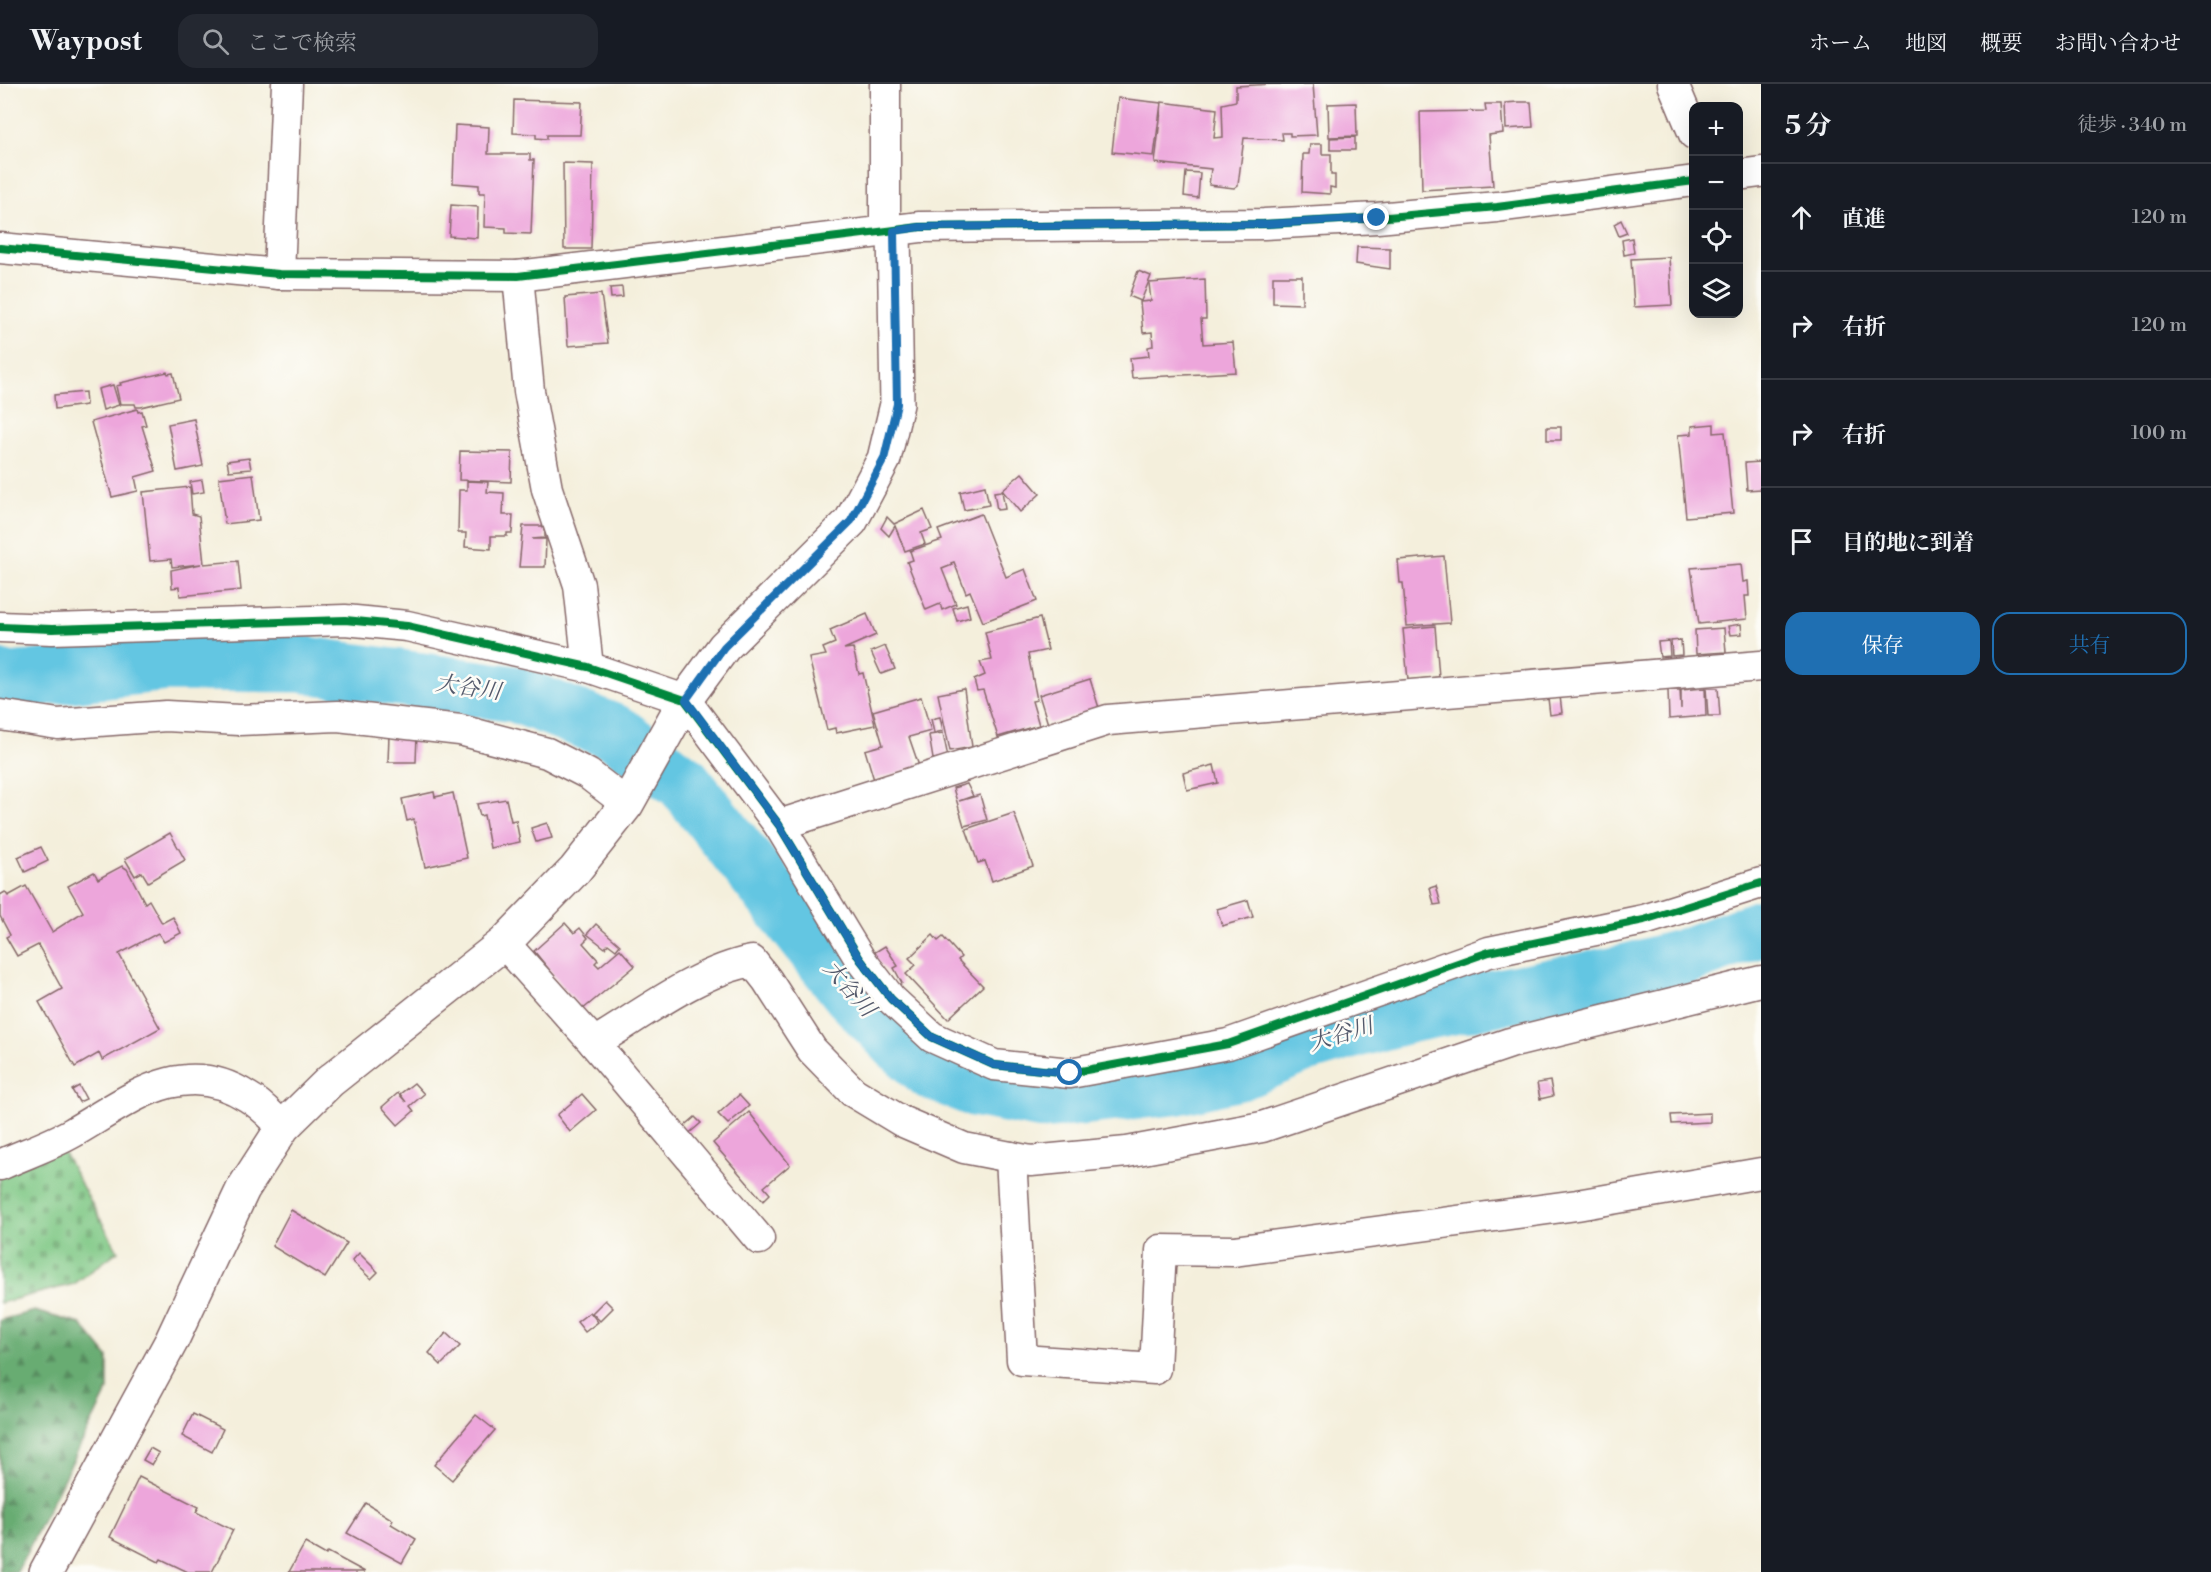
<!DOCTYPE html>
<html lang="ja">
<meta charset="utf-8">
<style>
:root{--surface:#171b24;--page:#242831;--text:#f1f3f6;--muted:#9ea1a6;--line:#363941;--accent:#1f6fb2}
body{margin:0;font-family:"Libre Bodoni","Noto Serif JP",serif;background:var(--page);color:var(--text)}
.controls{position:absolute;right:18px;top:18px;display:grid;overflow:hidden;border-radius:12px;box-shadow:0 6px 24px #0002}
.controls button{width:54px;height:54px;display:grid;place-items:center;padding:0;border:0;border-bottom:2px solid var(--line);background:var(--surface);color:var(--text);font:30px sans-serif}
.stop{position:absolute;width:18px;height:18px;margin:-14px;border:4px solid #1f6fb2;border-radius:50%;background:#fff}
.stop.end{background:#1f6fb2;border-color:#fff;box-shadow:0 2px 6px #0008}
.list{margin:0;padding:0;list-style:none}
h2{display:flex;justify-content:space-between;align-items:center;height:78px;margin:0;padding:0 24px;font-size:26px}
h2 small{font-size:20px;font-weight:400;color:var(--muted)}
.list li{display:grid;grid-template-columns:39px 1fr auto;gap:18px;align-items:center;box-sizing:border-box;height:108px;padding:0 24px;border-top:2px solid var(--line)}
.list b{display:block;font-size:22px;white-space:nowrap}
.list em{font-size:20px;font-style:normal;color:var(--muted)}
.actions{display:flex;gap:12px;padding:18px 24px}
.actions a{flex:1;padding:14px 0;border:2px solid var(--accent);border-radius:18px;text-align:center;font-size:21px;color:var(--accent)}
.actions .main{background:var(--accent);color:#fff}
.icon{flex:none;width:33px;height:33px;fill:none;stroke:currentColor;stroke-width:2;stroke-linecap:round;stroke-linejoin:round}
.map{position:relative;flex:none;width:1761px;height:1488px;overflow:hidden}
header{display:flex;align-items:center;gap:36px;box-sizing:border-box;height:84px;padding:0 30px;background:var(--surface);border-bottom:2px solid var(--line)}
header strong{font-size:28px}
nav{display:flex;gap:33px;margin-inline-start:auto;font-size:21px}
.search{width:420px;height:54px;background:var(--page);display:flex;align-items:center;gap:15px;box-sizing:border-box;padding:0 21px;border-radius:18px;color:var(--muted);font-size:22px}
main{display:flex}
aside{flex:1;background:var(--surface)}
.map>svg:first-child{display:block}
</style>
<header>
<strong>Waypost</strong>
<div class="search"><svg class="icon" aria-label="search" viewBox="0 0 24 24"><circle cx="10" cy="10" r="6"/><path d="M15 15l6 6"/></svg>ここで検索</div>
<nav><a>ホーム</a><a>地図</a><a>概要</a><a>お問い合わせ</a></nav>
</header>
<main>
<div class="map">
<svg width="1761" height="1488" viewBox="0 0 1761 1488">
<defs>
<pattern id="forest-firs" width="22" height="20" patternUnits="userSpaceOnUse" patternTransform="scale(1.5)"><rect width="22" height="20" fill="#67ac72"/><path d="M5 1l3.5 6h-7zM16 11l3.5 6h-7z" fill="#578b5e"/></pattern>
<pattern id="cemetery-stones" width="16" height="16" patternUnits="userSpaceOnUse" patternTransform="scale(1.5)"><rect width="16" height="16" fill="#7fc885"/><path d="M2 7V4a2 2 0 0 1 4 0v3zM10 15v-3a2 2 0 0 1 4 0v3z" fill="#6fab73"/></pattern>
</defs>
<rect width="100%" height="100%" fill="#fdfcf7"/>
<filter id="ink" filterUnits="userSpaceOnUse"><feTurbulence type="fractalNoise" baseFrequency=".0167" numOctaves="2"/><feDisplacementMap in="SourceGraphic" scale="12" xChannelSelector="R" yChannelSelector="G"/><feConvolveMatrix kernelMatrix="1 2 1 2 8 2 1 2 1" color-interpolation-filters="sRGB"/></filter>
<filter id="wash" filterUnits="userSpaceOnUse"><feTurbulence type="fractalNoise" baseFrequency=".008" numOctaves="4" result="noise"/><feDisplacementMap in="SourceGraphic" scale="24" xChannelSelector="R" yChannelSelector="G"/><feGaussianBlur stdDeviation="1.35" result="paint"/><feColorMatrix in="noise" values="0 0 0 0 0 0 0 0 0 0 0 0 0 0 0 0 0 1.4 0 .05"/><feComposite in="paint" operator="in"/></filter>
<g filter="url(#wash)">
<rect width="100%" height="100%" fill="#f4efdc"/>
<!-- forest -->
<path fill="url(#forest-firs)" stroke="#58664e" stroke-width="1.5" d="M34 1227 81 1240 108 1273V1306L17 1488H0V1236Z"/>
<!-- cemetery -->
<path fill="url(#cemetery-stones)" stroke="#647458" stroke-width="1.5" d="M61 1064 118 1167 74 1200 0 1219V1092Z"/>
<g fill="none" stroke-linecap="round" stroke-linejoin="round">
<!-- river -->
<path stroke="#64c6e2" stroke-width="57" d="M0 594 11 597 168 579 300 580 515 610 616 649 683 698 851 910 898 959 932 988 973 1004 1043 1017 1174 1003 1240 988 1303 961 1360 944 1412 930 1627 888 1684 873 1761 844"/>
</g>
<g id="blocks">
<!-- building -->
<g fill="#eda6db">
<path d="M1273 0H1313L1317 51 1290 52V49H1282L1283 56 1244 54 1238 101 1234 104 1209 101 1211 85 1155 79 1162 18 1217 25 1214 54 1223 53 1222 20 1236 17V2Z"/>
<path d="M1118 14 1161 19 1154 72 1112 68Z"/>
<path d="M514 16 582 18 580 51H547V55L536 54V50L513 49Z"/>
<path d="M1518 18H1531L1533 43 1506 45 1505 19Z"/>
<path d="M1356 19 1357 52 1329 53 1328 20Z"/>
<path d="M1485 20H1501L1503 49 1489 51 1493 102 1422 106 1420 28 1486 27Z"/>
<path d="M455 41 489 43 488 70H530V76H534L531 150 506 149V144L484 143 485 109H479V101L453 99Z"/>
<path d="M1355 53V66H1330V54Z"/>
<path d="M1310 60H1322V70H1331V91H1335V104L1330 103V110L1302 108 1303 70H1309Z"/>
<path d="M563 79 593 80 591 165H564Z"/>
<path d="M1186 88 1200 89 1198 114 1184 112Z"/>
<path d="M451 121 478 123 477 154 449 152Z"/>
<path d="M1621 136 1627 149 1619 152 1614 140Z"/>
<path d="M1632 154 1634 169 1624 171 1622 156Z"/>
<path d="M1357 163 1390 164V185L1356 180Z"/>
<path d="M1669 173 1672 221 1634 223 1631 175Z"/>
<path d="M1138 187 1151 192 1141 217 1129 212Z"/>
<path d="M1273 192H1302V220L1273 219Z"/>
<path d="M1205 195 1206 235H1201L1203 260 1233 258 1236 288 1132 294 1130 274 1149 272 1148 263 1153 262 1152 248 1143 249 1140 218 1151 217 1149 199Z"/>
<path d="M622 203 623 213 611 214 610 204Z"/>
<path d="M601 210 608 259 568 262 565 213Z"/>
<path d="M167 288 168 290 173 289 179 314 141 323H136L135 320H120L116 302 121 301 120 299Z"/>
<path d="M113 301 119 321 103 326 98 305Z"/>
<path d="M85 308 86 321 55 325 54 311Z"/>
<path d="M137 325 138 328 142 327 146 341 142 342 156 387 135 393 138 407 112 413 91 338Z"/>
<path d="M194 335 203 382 177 387 168 340Z"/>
<path d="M1714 340V349L1725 348 1733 429 1686 433 1678 351 1692 350V342Z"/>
<rect x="1547" y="343" width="14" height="13"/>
<path d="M460 367 512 368 511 398 459 396Z"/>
<path d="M249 374 251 385 229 387 227 377Z"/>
<path d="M1761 378V405L1747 406 1745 379Z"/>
<path d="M1022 389 1040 410 1020 428 1002 406Z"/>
<path d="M253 390 259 436 225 440 219 394Z"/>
<path d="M202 396 204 408 192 410 190 398Z"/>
<path d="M467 397 488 398 487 408 504 409 503 431H513L512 449H507V452H491V465L465 463 466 449H458L459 406H467Z"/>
<path d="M985 402 989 421 964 426 960 408Z"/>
<path d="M190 403 192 430 199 432 204 480 238 477 241 506 180 512 179 503 172 504 171 486 201 480 172 483 171 475 150 477 143 408Z"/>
<path d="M1002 407 1005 425 997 426 994 408Z"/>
<path d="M924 426 932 445 921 449 925 460 905 467 895 442 889 452 881 444 887 433 894 440Z"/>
<path d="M981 430 1006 493 1025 485 1037 517 983 538 970 507 966 509 954 478 951 479 952 481 942 485 956 520 942 526 940 520 926 526 907 478 913 476 910 467 942 456 938 446Z"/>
<path d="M523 442H545V454L532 455H546L545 483H519Z"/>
<path d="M1444 472 1450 539 1407 542 1403 499H1400L1398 476Z"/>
<path d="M1741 480 1743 498 1748 497 1749 512H1745L1747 535 1699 540 1691 484Z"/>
<path d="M967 520 970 533 957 537 953 524Z"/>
<path d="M867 530 876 551 844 565 853 564 859 590 863 589 875 641 836 649 835 644 827 646 809 574 826 571 823 564 835 559 830 546Z"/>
<path d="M1040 534 1048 566 1028 570 1037 616 1032 617 1039 641 998 653 983 606 977 607 974 596 985 591 980 578 992 576 985 548Z"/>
<path d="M1741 540 1742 550 1730 551 1728 542Z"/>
<path d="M1435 542 1439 593 1408 596 1403 545Z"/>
<path d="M1724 544 1726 568 1696 570 1695 546Z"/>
<path d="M1681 556 1682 571 1672 572 1671 557Z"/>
<path d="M1669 557 1670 572 1660 573 1658 558Z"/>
<path d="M885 562 895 585 881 590 871 568Z"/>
<path d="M1090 595 1099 624 1048 640 1039 611Z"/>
<path d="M1705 604 1706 632 1669 635 1668 606H1680L1681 625V606Z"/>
<path d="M1706 604H1718L1720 632H1708Z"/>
<path d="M964 605 972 663 950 667 938 610Z"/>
<path d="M1560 612 1562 629 1550 631 1548 614Z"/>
<path d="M921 613 931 647 909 653 919 682 874 696 865 666 883 661 873 627Z"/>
<path d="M940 633 943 647 934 649 931 635Z"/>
<path d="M943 649 948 673 933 675 929 651Z"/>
<path d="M389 651H417L416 678H388Z"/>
<path d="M1214 681 1218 699 1187 706 1183 689Z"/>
<path d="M967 700 973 712 959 717 980 711 987 736 964 742 953 704Z"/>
<path d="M434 708 435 713 453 709 467 774 425 783 414 735 407 737 402 715Z"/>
<path d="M506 715 511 737 516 736 520 758 490 764 484 731 480 732 477 720Z"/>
<path d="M1014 729 1033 782 992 797 985 777 978 779 966 745Z"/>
<path d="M547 739 552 754 536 758 531 744Z"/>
<path d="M170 749 185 776 148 798 142 788 135 792 125 775Z"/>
<path d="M41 763 48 777 25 788 18 773Z"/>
<path d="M122 782 127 785 145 819 149 816 162 839 173 833 181 849 164 858 158 849 119 870 160 944 102 976 99 969 75 983 39 918 62 905 38 861 17 872 6 853 10 851 0 832V811L5 808 8 812 26 802 52 848 83 828 68 802 94 788 98 795Z"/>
<path d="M1436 802 1441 820 1434 821 1430 804Z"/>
<path d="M1248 816 1253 833 1222 842 1217 825Z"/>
<path d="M565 839 574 849 580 844 588 854 583 859 598 876 595 879 599 883 620 865 635 882 582 926 534 867Z"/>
<path d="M596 840 620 861 616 866 608 860 605 864 587 850Z"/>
<path d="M933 851 938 857 943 853 961 873 958 876 983 902 948 935 906 890 916 881 909 874Z"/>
<path d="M885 862 898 882 894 884 902 899 899 901 872 870Z"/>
<path d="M1550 997 1553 1012 1540 1015 1537 999Z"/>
<path d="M414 999 424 1010 410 1022 414 1027 398 1041 382 1023 398 1009 406 1018 400 1010Z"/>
<path d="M79 1002 86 1015 79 1018 72 1006Z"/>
<path d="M582 1010 596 1026 570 1048 557 1031Z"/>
<path d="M739 1011 749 1022 728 1040 718 1030Z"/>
<path d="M749 1028 790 1081 764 1103 770 1110 763 1117 713 1059Z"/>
<path d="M1710 1029V1038L1672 1040 1671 1031Z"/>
<path d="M695 1033 701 1039 686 1052 681 1045Z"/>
<path d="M291 1126 347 1159 325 1194 272 1162Z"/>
<path d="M359 1169 378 1188 371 1195 352 1177Z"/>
<path d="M605 1216 613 1224 600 1237 592 1229Z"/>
<path d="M590 1228 598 1238 585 1248 577 1238Z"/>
<path d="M446 1249 460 1262 441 1281 429 1269Z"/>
<path d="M193 1330 223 1345 212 1368 182 1352Z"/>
<path d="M476 1331 495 1346 452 1396 434 1381Z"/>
<path d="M150 1364 159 1369 152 1381 143 1376Z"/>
<path d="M139 1393 199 1423 196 1428 233 1446 212 1488H188L161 1475 159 1478 110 1453Z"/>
<path d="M366 1419 393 1436 391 1440 416 1455 402 1479 347 1449Z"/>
<path d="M305 1459 326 1471 328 1468 365 1488H289Z"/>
</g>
</g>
</g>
<g filter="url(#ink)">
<use href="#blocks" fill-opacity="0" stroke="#866869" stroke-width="1.5"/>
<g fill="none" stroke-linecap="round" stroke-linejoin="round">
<defs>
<g id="minor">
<path d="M1673 0 1694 50"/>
<path d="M1738 91 1761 88"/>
<path d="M885 149V0"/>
<path d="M0 164 279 190 518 192 920 143 1264 140 1377 134 1497 123 1694 97"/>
<path d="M279 190 287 0"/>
<path d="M518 192 529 307 547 405 579 501 588 583"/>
<path d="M0 543 52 545 345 536 407 542 588 583 685 616 779 741 860 875 891 915 932 953 994 981 1070 989 1228 960 1489 868 1644 836 1761 799"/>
<path d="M0 631 58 640 166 632 239 636 338 632 460 646 547 669 588 690 627 720"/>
<path d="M779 741 1108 636 1761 582"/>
<path d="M504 859 594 959 759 1155"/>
<path d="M594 959C641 931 698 887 752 877L767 896 812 966 853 1008 901 1037 964 1064 1031 1077 1127 1068 1262 1043 1510 959 1761 897"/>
<path d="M1011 1073 1022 1276 1155 1285 1161 1166 1234 1167 1577 1121 1761 1089"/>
<path d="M0 1081C24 1070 49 1062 72 1049 128 1017 182 970 248 1013 261 1020 272 1033 283 1043"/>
</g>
<path id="tertiary" d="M46 1488 172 1256 243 1105 283 1043 330 997 504 859 575 786 627 720 685 616 724 563 851 437 884 375 897 320 894 147"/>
</defs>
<!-- minor casing -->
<use href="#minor" stroke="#866869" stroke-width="33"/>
<!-- tertiary casing -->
<use href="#tertiary" stroke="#866869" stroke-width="36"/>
<!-- minor -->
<use href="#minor" stroke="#fff" stroke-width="30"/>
<!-- tertiary -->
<use href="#tertiary" stroke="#fff" stroke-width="33"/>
<defs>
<g id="cycleway">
<path d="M0 164 279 190 518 192 920 143 1264 140 1377 134 1497 123 1694 97"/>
<path d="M0 543 52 545 345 536 407 542 588 583 685 616 779 741 860 875 891 915 932 953 994 981 1070 989 1228 960 1489 868 1644 836 1761 799"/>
</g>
</defs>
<!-- cycleway casing -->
<use href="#cycleway" stroke="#fdfcf7" stroke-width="11"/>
<!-- cycleway -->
<use href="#cycleway" stroke="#00873e" stroke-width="8"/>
</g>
</g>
<g fill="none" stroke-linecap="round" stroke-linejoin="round" filter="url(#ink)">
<!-- route -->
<path stroke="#1f6fb2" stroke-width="8" d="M1070 989 994 981 932 953 891 915 860 875 779 741 686 616 724 563 851 437 884 375 897 320 894 147 920 143 1264 140 1377 134"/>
</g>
<g text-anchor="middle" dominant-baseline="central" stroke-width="5" stroke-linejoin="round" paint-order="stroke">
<!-- water labels -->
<g font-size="22" font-style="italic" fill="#53596b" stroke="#fdfcf7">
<text transform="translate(468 604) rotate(8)">大谷川</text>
<text transform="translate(849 905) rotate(49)">大谷川</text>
<text transform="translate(1341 951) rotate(-17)">大谷川</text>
</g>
</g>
</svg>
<div class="controls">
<button>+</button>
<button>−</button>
<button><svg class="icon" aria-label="locate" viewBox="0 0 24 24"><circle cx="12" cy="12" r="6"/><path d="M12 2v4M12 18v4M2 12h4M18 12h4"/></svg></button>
<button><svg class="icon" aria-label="layers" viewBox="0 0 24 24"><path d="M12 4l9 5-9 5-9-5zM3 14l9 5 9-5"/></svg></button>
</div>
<div class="stop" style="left:1070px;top:989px"></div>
<div class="stop end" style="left:1377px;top:134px"></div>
</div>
<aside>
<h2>5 分<small>徒歩 · 340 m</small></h2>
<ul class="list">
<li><svg class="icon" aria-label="ahead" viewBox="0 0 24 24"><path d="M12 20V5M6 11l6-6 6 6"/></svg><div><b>直進</b></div><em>120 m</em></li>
<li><svg class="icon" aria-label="right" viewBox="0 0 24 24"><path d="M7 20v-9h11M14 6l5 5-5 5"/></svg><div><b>右折</b></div><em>120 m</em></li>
<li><svg class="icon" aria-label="right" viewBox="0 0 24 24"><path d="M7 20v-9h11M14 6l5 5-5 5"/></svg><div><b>右折</b></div><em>100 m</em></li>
<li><svg class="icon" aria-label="arrive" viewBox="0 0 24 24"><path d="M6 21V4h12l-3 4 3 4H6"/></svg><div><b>目的地に到着</b></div></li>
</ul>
<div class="actions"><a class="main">保存</a><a>共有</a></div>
</aside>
</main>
